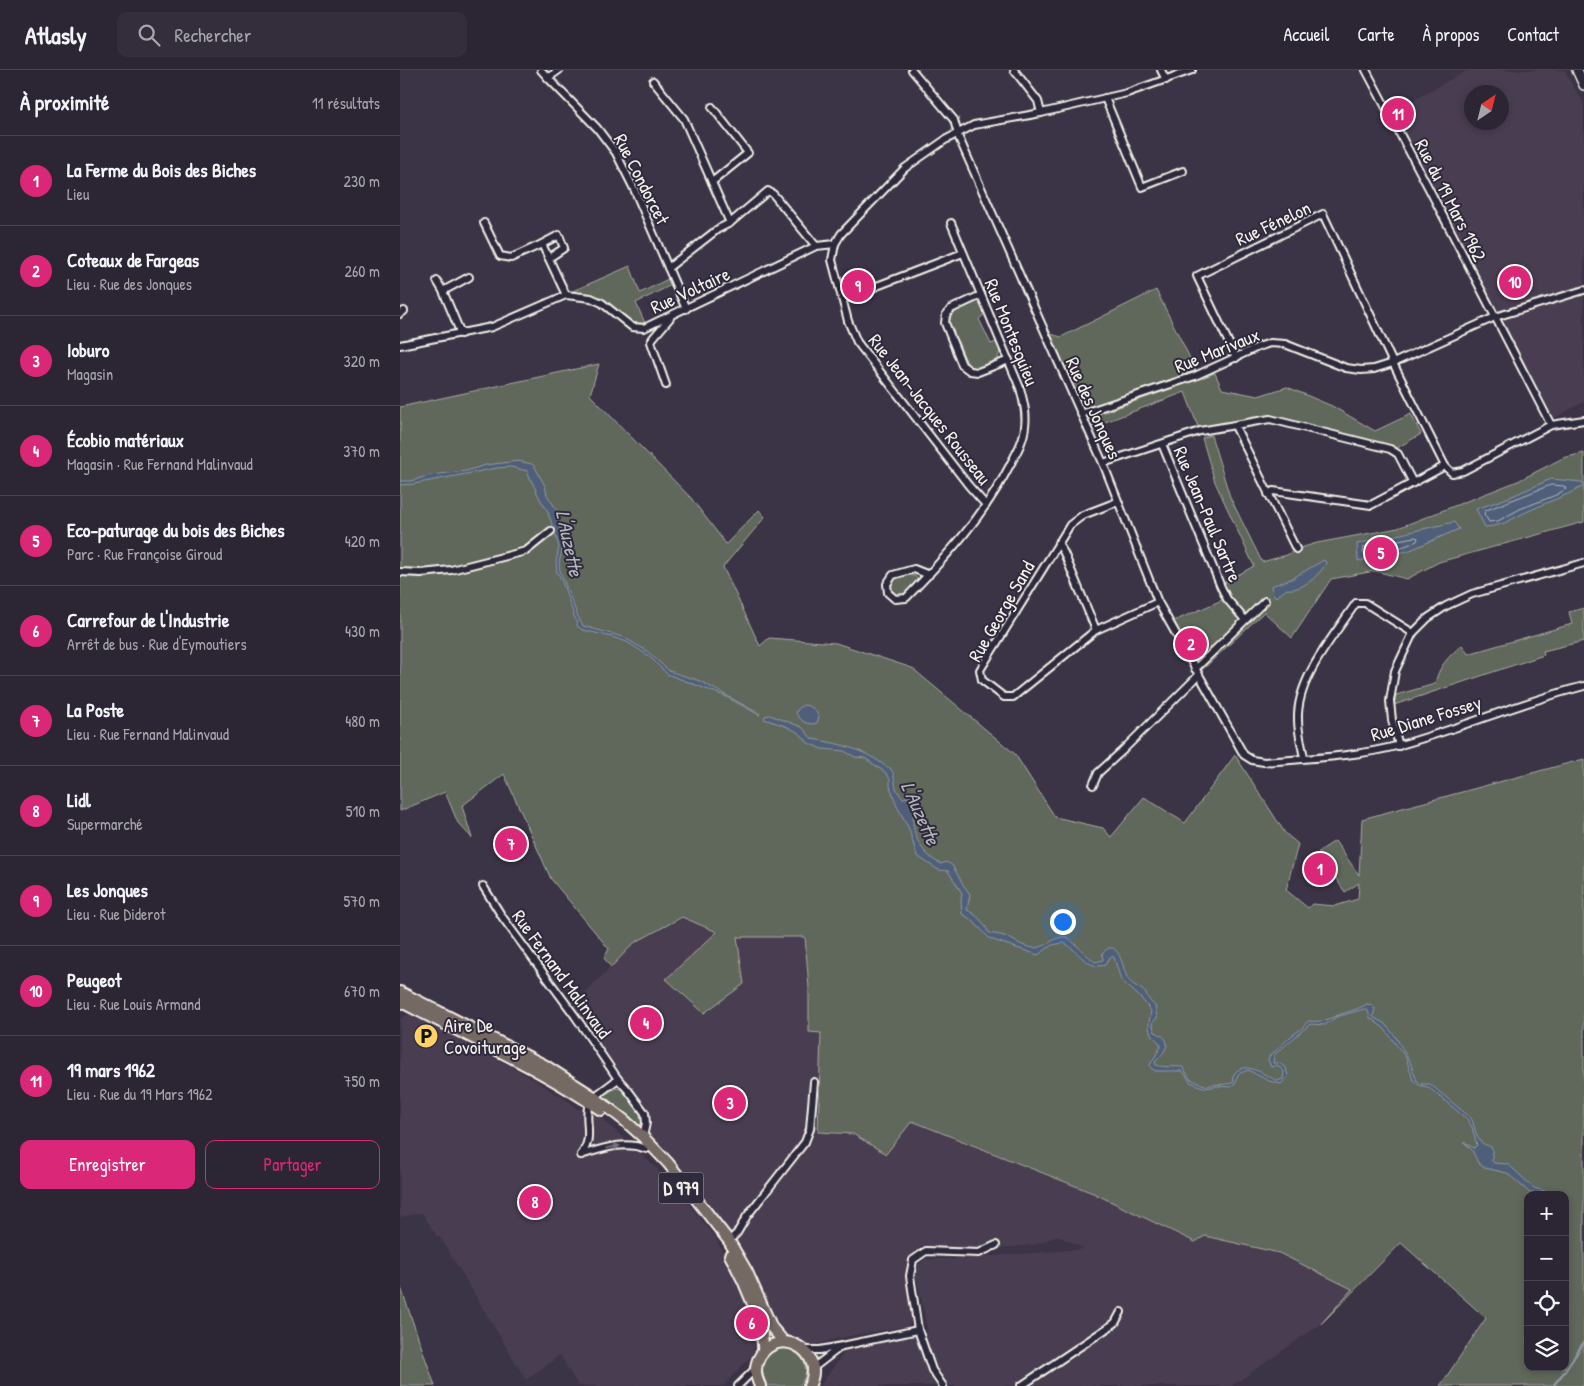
<!DOCTYPE html>
<html lang="fr">
<meta charset="utf-8">
<style>
:root{--surface:#2c2634;--page:#342e3c;--text:#f1f3f6;--muted:#a6a5ac;--line:#48434f;--accent:#db2777}
body{margin:0;font-family:"Patrick Hand",sans-serif;background:var(--page);color:var(--text)}
.controls{position:absolute;right:15px;bottom:15px;display:grid;overflow:hidden;border-radius:10px;box-shadow:0 2px 8px #0003}
.controls button{width:45px;height:45px;display:grid;place-items:center;padding:0;border:0;border-bottom:1px solid var(--line);background:var(--surface);color:var(--text);font:25px sans-serif}
.compass{position:absolute;left:1064px;top:15px;width:45px;height:45px;border-radius:50%;background:var(--surface);box-shadow:0 2px 8px #0003;rotate:35deg}
.you{position:absolute;left:662px;top:851px;width:18px;height:18px;margin:-12px;border:4px solid #fff;border-radius:50%;background:#1a73e8;box-shadow:0 0 0 8px #1a73e833}
.badge{display:grid;place-items:center;width:32px;height:32px;border-radius:50%;background:var(--accent);color:#fff;font-size:16px;font-weight:700}
.pin{position:absolute;translate:-50% -50%;border:2px solid #fff;box-shadow:0 1px 5px #0006}
.list{margin:0;padding:0;list-style:none}
h2{display:flex;justify-content:space-between;align-items:center;height:65px;margin:0;padding:0 20px;font-size:21px}
h2 small{font-size:16px;font-weight:400;color:var(--muted)}
.list li{display:grid;grid-template-columns:32px 1fr auto;gap:15px;align-items:center;box-sizing:border-box;height:90px;padding:0 20px;border-top:1px solid var(--line)}
.list b{display:block;font-size:19px;white-space:nowrap}
.list p{margin:0;font-size:16px;white-space:nowrap;color:var(--muted)}
.list em{font-size:16px;font-style:normal;color:var(--muted)}
.actions{display:flex;gap:10px;padding:15px 20px}
.actions a{flex:1;padding:11px 0;border:1px solid var(--accent);border-radius:10px;text-align:center;font-size:18px;color:var(--accent)}
.actions .main{background:var(--accent);color:#fff}
.icon{flex:none;width:28px;height:28px;fill:none;stroke:currentColor;stroke-width:2;stroke-linecap:round;stroke-linejoin:round}
.map{position:relative;flex:none;width:1184px;height:1316px;overflow:hidden}
header{display:flex;align-items:center;gap:30px;box-sizing:border-box;height:70px;padding:0 25px;background:var(--surface);border-bottom:1px solid var(--line)}
header strong{font-size:24px}
nav{display:flex;gap:28px;margin-inline-start:auto;font-size:18px}
.search{width:350px;height:45px;background:var(--page);display:flex;align-items:center;gap:12px;box-sizing:border-box;padding:0 18px;border-radius:10px;color:var(--muted);font-size:19px}
main{display:flex}
aside{flex:1;background:var(--surface)}
.map>svg:first-child{display:block}
</style>
<header>
<strong>Atlasly</strong>
<div class="search"><svg class="icon" aria-label="search" viewBox="0 0 24 24"><circle cx="10" cy="10" r="6"/><path d="M15 15l6 6"/></svg>Rechercher</div>
<nav><a>Accueil</a><a>Carte</a><a>À propos</a><a>Contact</a></nav>
</header>
<main>
<aside>
<h2>À proximité<small>11 résultats</small></h2>
<ul class="list">
<li><span class="badge">1</span><div><b>La Ferme du Bois des Biches</b><p>Lieu</p></div><em>230 m</em></li>
<li><span class="badge">2</span><div><b>Coteaux de Fargeas</b><p>Lieu · Rue des Jonques</p></div><em>260 m</em></li>
<li><span class="badge">3</span><div><b>Ioburo</b><p>Magasin</p></div><em>320 m</em></li>
<li><span class="badge">4</span><div><b>Écobio matériaux</b><p>Magasin · Rue Fernand Malinvaud</p></div><em>370 m</em></li>
<li><span class="badge">5</span><div><b>Eco-paturage du bois des Biches</b><p>Parc · Rue Françoise Giroud</p></div><em>420 m</em></li>
<li><span class="badge">6</span><div><b>Carrefour de l'Industrie</b><p>Arrêt de bus · Rue d'Eymoutiers</p></div><em>430 m</em></li>
<li><span class="badge">7</span><div><b>La Poste</b><p>Lieu · Rue Fernand Malinvaud</p></div><em>480 m</em></li>
<li><span class="badge">8</span><div><b>Lidl</b><p>Supermarché</p></div><em>510 m</em></li>
<li><span class="badge">9</span><div><b>Les Jonques</b><p>Lieu · Rue Diderot</p></div><em>570 m</em></li>
<li><span class="badge">10</span><div><b>Peugeot</b><p>Lieu · Rue Louis Armand</p></div><em>670 m</em></li>
<li><span class="badge">11</span><div><b>19 mars 1962</b><p>Lieu · Rue du 19 Mars 1962</p></div><em>750 m</em></li>
</ul>
<div class="actions"><a class="main">Enregistrer</a><a>Partager</a></div>
</aside>
<div class="map">
<svg width="1184" height="1316" viewBox="0 0 1184 1316">
<rect width="100%" height="100%" fill="#3b3346"/>
<filter id="ink" filterUnits="userSpaceOnUse"><feTurbulence type="fractalNoise" baseFrequency=".02" numOctaves="2"/><feDisplacementMap in="SourceGraphic" scale="10" xChannelSelector="R" yChannelSelector="G"/><feConvolveMatrix kernelMatrix="1 2 1 2 8 2 1 2 1" color-interpolation-filters="sRGB"/></filter>
<g filter="url(#ink)">
<!-- built -->
<g fill="#4a3e51" fill-rule="evenodd">
<path d="M1068 0H1165L1175 20 1184 33V332L1152 349 1032 112 993 41ZM1072 22H1102V52H1072Z"/>
<path d="M282 847 318 862 337 867H405L409 918V962L422 963 418 1062 453 1064 486 1084 511 1051 693 1123 794 1172 805 1166 879 1183 952 1219 921 1254 832 1316H420L446 1280 528 1262 515 1198 525 1189H553L685 1179 658 1166 634 1175 577 1180 522 1176 507 1189 506 1200 513 1247 508 1256 438 1268 413 1276 381 1262 350 1199 323 1155 293 1116 249 1066 253 1051 238 1027 172 936 234 873Z"/>
<path d="M7 945H11L116 999 171 1033 177 1039 195 1042 270 1111 315 1167 340 1216 356 1271 352 1285 323 1316H178L160 1285 126 1310 40 1167H37L22 1143 0 1147V952L2 948Z"/>
</g>
<!-- green -->
<g fill="#5f675a" stroke="#aaaca1" fill-rule="evenodd">
<path d="M230 196 240 223 268 209 271 215 236 233 245 253H233C209 233 200 224 168 223Z"/>
<path d="M756 220 796 300 689 339 681 336 651 264 661 267Z"/>
<path d="M578 231 585 244 579 249 591 274 596 272 600 281 597 291 578 299 568 295 549 252 551 243Z"/>
<path d="M199 294 190 325 291 428 326 474 359 440 365 447 323 497 360 576 369 568 436 573 512 598 615 684 655 747 703 758 711 767 744 727 785 753 835 685 885 763 898 774 886 820 908 838 912 834 935 836 958 829 959 813 945 822 918 782 935 771 959 805 962 749 1184 689V1316H1040L1086 1248 1001 1173 921 1254 952 1219 879 1183 805 1166 795 1172 693 1123 512 1051 486 1084 453 1064 418 1062 421 963 409 962V918L405 867H337L344 914 304 943 266 909 317 862 282 847 234 873 211 897 204 888 209 879 151 809 104 704 62 736 72 768 58 753 45 722 0 741V337ZM1128 1125H1165V1297H1128Z"/>
<path d="M815 303 822 319 858 326 887 317 932 336 975 361 1011 344 1021 364 997 378 891 350 866 346 798 357 785 322 692 357 688 348Z"/>
<path d="M811 365 830 427 862 492 887 485 897 479 917 473 998 458 1118 411 1163 388 1184 383V452L1039 492 1007 509 975 501 931 509 892 568 864 542 801 601 774 551 822 530 825 512 854 496 815 412 802 368Z"/>
<path d="M509 505 515 506 518 510C516 515 514 516 511 520 493 536 483 515 497 508 500 506 505 506 509 505Z"/>
<path d="M1184 538V571L1143 581 1144 585 994 635 996 625 1035 614C1038 597 1049 586 1062 575L1068 584 1172 554 1169 542Z"/>
<path d="M216 1018 221 1019 239 1041 242 1054 238 1055 202 1026Z"/>
<path d="M0 1215 35 1316H0Z"/>
<path d="M382 1278C402 1279 414 1300 399 1316H368C357 1300 363 1283 382 1278Z"/>
</g>
<!-- water -->
<g fill="#4f5f79" stroke="#9199a5">
<path d="M118 391 132 394 135 397 145 416 147 425 157 440 163 477 159 492 160 501 178 547 183 556 223 567 247 581 269 601 300 611 360 644 359 645 327 627 267 604 249 586 227 572 212 567 183 560 178 557 161 509 157 502 156 492 159 477 153 457 147 440 140 429 127 401 111 397 97 398 14 414 0 415V411H11L30 405 66 401 86 395Z"/>
<path d="M1151 409 1182 412 1184 416C1164 427 1142 434 1122 444 1108 451 1102 456 1085 457L1076 439 1110 427Z"/>
<path d="M1054 452 1059 459 1008 481 958 491 957 474Z"/>
<path d="M924 490 926 493C919 506 902 521 887 519L876 527 873 524 871 516 891 509Z"/>
<path d="M403 635C412 636 415 639 419 647L417 653C408 656 400 651 396 643L398 639Z"/>
<path d="M370 645 402 657 412 669C438 673 463 679 484 695 486 697 489 697 491 699 495 705 494 711 496 718 497 721 500 725 502 728L512 727C516 736 513 742 513 751 513 768 525 787 541 794L546 792 552 795 564 816 570 824 567 840C576 844 585 853 588 862 593 865 599 864 604 866 615 870 627 881 640 877 649 875 655 866 666 867 669 867 689 888 695 892L703 890 702 884C719 863 723 902 728 909 733 917 742 917 746 924 749 929 750 932 755 936L757 948 752 953 755 962C775 970 766 981 755 992L756 995C764 998 775 996 783 997L790 1009 807 1016C816 1013 826 1016 834 1012L833 1006C842 988 865 1005 877 1011L883 1009 884 1001 877 995 871 997 868 989 870 985C877 981 882 974 889 968 896 962 903 959 908 951 923 952 923 951 936 946 948 941 955 941 967 934L972 935 975 939 973 947 985 954 995 966 1010 992 1017 1011 1022 1014H1030L1071 1048C1075 1055 1075 1067 1081 1072 1084 1075 1088 1075 1092 1078V1091L1094 1093 1108 1094 1134 1118 1154 1124 1163 1125 1130 1123 1107 1103 1085 1098 1078 1093 1072 1080 1064 1072 1074 1078 1077 1075 1072 1057 1067 1049 1028 1017 1019 1015 1013 1010 1006 988 984 958 970 948 968 941 964 939 936 947 925 955 910 954 874 985 873 993H879L886 998 888 1006 881 1014 869 1011 848 1000 838 1004 836 1013 831 1017 817 1016 806 1018 790 1012 783 1001H756L752 999 750 995 761 976C759 971 756 970 753 966 746 960 750 949 751 941L741 928 721 910 714 887H710L705 895C686 900 679 880 664 873L652 875 638 885 590 869 572 850 562 844 561 831 562 823 548 801C545 800 542 801 539 800 538 800 519 787 517 786L509 759 497 736 490 716V709L486 703 465 688 455 687 444 681 422 679 408 673C400 659 380 654 364 649L365 646Z"/>
</g>
<g fill="none" stroke-linecap="round" stroke-linejoin="round">
<!-- shore -->
<g stroke="#b2b7bc" stroke-width="1">
<path d="M1151 415 1164 416 1166 419 1156 425 1120 439 1098 451 1089 452 1084 444 1085 441Z"/>
<path d="M1015 467 1018 468 1017 471C1001 479 982 482 965 484L963 483 964 477Z"/>
</g>
<!-- stream -->
<path stroke="#9199a5" stroke-width="2.5" d="M1153 1316 1165 1301 1184 1272"/>
<defs>
<g id="minor">
<path d="M141 0 148 8 159 0"/>
<path d="M512 0 554 50 559 68 703 393 758 532 844 685 852 690 864 692C909 688 956 687 1000 675 1062 658 1121 632 1184 616"/>
<path d="M614 0 638 31 641 43"/>
<path d="M761 0 766 10"/>
<path d="M966 0 1027 115 1151 355"/>
<path d="M148 8 197 58 216 83 234 119 286 239"/>
<path d="M253 11 284 49 330 153"/>
<path d="M705 28 742 117 783 101"/>
<path d="M312 112 348 83 312 37"/>
<path d="M84 153 100 186 111 188 142 174 166 225"/>
<path d="M142 174 159 165 164 178 149 188"/>
<path d="M268 198 318 159 330 153 368 121 373 124 416 176"/>
<path d="M37 211 43 221 61 264"/>
<path d="M43 221 69 207"/>
<path d="M581 225 551 239 546 245 545 253 562 295 570 301 578 302 609 290"/>
<path d="M443 229 563 183"/>
<path d="M0 244 4 241"/>
<path d="M0 275 92 257 166 225 191 228 202 233 232 257 244 258 416 176 435 174"/>
<path d="M836 288 797 206 923 144 993 293 1045 396 1052 403 1063 401 1151 355 1184 350"/>
<path d="M266 315 251 272 253 268 270 248"/>
<path d="M681 344 795 306 858 277 870 273 885 274 946 298 961 300 974 299 993 293 1095 247 1184 220"/>
<path d="M835 356 896 479"/>
<path d="M762 374 821 517 827 529 845 550"/>
<path d="M703 393 800 361 870 349 990 379 998 384 1013 413"/>
<path d="M868 424 873 421 971 435 1045 396"/>
<path d="M717 432 683 445 670 455 580 600 582 610 604 627H613L696 560 758 532"/>
<path d="M586 435 569 416 457 272 448 251 432 190 435 174 441 164 505 98 545 70 574 55 641 43 727 23 792 0"/>
<path d="M658 473 664 483 696 560"/>
<path d="M0 502 21 503 51 500 126 481 151 461"/>
<path d="M529 505 514 499 493 505 487 514 488 523 495 529 506 528C546 487 584 446 610 395 617 382 624 370 625 356 627 343 623 330 620 318L551 153"/>
<path d="M795 599 865 531"/>
<path d="M999 676 992 650 990 631 995 601 1013 563 1028 548 1046 536 1072 524 1184 493"/>
<path d="M904 688C902 676 898 663 898 650 896 609 934 566 956 533H965L1013 563"/>
<path d="M693 715 698 703 721 682 799 605"/>
<path d="M83 816 103 848 175 946 218 1009 228 1020 245 1043 246 1053 243 1067"/>
<path d="M194 1027 218 1009"/>
<path d="M181 1085C201 1079 225 1070 246 1079"/>
<path d="M181 1085C195 1066 183 1052 189 1032"/>
<path d="M329 1171 337 1163 347 1146 405 1072 410 1059 414 1012"/>
<path d="M518 1260 510 1206 513 1190 526 1181 579 1183 596 1175"/>
<path d="M404 1280H420L442 1276 518 1260 532 1300 543 1316"/>
<path d="M413 1298 439 1278"/>
<path d="M338 1316 355 1299"/>
<path d="M621 1316 715 1253 721 1242"/>
</g>
<path id="tertiary" d="M1177 0 1184 15"/>
<g id="primary">
<path d="M0 922 144 995 194 1027 224 1050 243 1067 268 1093 329 1171 347 1202 372 1258 384 1272"/>
<path d="M0 931C67 967 138 996 201 1040"/>
<path d="M330 1185C343 1208 365 1255 363 1282"/>
<path d="M360 1316C355 1306 354 1296 360 1286 380 1255 427 1282 409 1316"/>
</g>
</defs>
<!-- minor casing -->
<use href="#minor" stroke="#f4f1e8" stroke-width="10"/>
<!-- tertiary casing -->
<use href="#tertiary" stroke="#f4f1e8" stroke-width="12"/>
<!-- primary casing -->
<use href="#primary" stroke="#f4f1e8" stroke-width="14"/>
<!-- minor -->
<use href="#minor" stroke="#2f2a3d" stroke-width="6"/>
<!-- tertiary -->
<use href="#tertiary" stroke="#2f2a3d" stroke-width="9"/>
<!-- primary -->
<use href="#primary" stroke="#756964" stroke-width="10"/>
</g>
<!-- one-way arrows -->
<defs><path id="oneway-solid" d="M-6-.8H1V-3.2L6.5 0L1 3.2V.8H-6Z" transform="scale(1.25)"/></defs>
<use fill="#747079" href="#oneway-solid" transform="translate(213 1077) rotate(-11)"/>
</g>
<!-- icons -->
<defs>
<symbol id="parking-disc" viewBox="-11 -11 22 22"><circle r="9.5" fill="#ffd166" stroke="#2f2a3d"/><path d="M-3.5-5.5H1a3.5 3.5 0 0 1 0 7H-1V5.5H-3.5ZM-1-3.4V-.6H.8a1.4 1.4 0 0 0 0-2.8Z" fill="#111"/></symbol>
</defs>
<g fill-rule="evenodd">
<use href="#parking-disc" x="12" y="952" width="28" height="28"/>
</g>
<g text-anchor="middle" dominant-baseline="central" stroke-width="4" stroke-linejoin="round" paint-order="stroke">
<!-- shield labels -->
<rect fill="#2f2a3d" stroke="#b9b5b5" stroke-width="1" x="258.5" y="1102.5" width="45" height="31" rx="4"/>
<g font-size="18" font-weight="bold" fill="#f4f1e8">
<text x="281" y="1118">D 979</text>
</g>
<!-- street labels -->
<g font-size="19" fill="#f4f1e8" stroke="#2f2a3d">
<text transform="translate(242 109) rotate(63)">Rue Condorcet</text>
<text transform="translate(1051 130) rotate(63)">Rue du 19 Mars 1962</text>
<text transform="translate(873 153) rotate(-25)">Rue Fénelon</text>
<text transform="translate(290 220) rotate(-25)">Rue Voltaire</text>
<text transform="translate(612 262) rotate(68)">Rue Montesquieu</text>
<text transform="translate(817 280) rotate(-22)">Rue Marivaux</text>
<text transform="translate(694 338) rotate(66)">Rue des Jonques</text>
<text transform="translate(530 339) rotate(52)">Rue Jean-Jacques Rousseau</text>
<text transform="translate(808 444) rotate(67)">Rue Jean-Paul Sartre</text>
<text transform="translate(601 541) rotate(-60)">Rue George Sand</text>
<text transform="translate(1026 648) rotate(-17)">Rue Diane Fossey</text>
<text transform="translate(162 904) rotate(54)">Rue Fernand Malinvaud</text>
</g>
<!-- poi labels -->
<g font-size="19" fill="#f4f1e8" stroke="#2f2a3d" text-anchor="start">
<text x="44" y="955">Aire De<tspan x="44" dy="22">Covoiturage</tspan></text>
</g>
<!-- water labels -->
<g font-size="20" font-style="italic" fill="#b2b7bc" stroke="#2f2a3d">
<text transform="translate(170 473) rotate(78)">L'Auzette</text>
<text transform="translate(521 743) rotate(66)">L'Auzette</text>
</g>
</g>
</svg>
<div class="controls">
<button>+</button>
<button>−</button>
<button><svg class="icon" aria-label="locate" viewBox="0 0 24 24"><circle cx="12" cy="12" r="6"/><path d="M12 2v4M12 18v4M2 12h4M18 12h4"/></svg></button>
<button><svg class="icon" aria-label="layers" viewBox="0 0 24 24"><path d="M12 4l9 5-9 5-9-5zM3 14l9 5 9-5"/></svg></button>
</div>
<svg class="compass" viewBox="-18 -18 36 36"><path d="M0-13l5 13h-10z" fill="#e53935"/><path d="M0 13l5-13h-10z" fill="#a6a5ac"/></svg>
<div class="you"></div>
<div class="pin badge" style="left:920px;top:799px">1</div>
<div class="pin badge" style="left:791px;top:574px">2</div>
<div class="pin badge" style="left:330px;top:1033px">3</div>
<div class="pin badge" style="left:246px;top:953px">4</div>
<div class="pin badge" style="left:981px;top:483px">5</div>
<div class="pin badge" style="left:352px;top:1253px">6</div>
<div class="pin badge" style="left:111px;top:774px">7</div>
<div class="pin badge" style="left:135px;top:1132px">8</div>
<div class="pin badge" style="left:458px;top:216px">9</div>
<div class="pin badge" style="left:1115px;top:212px">10</div>
<div class="pin badge" style="left:998px;top:44px">11</div>
</div>
</main>
